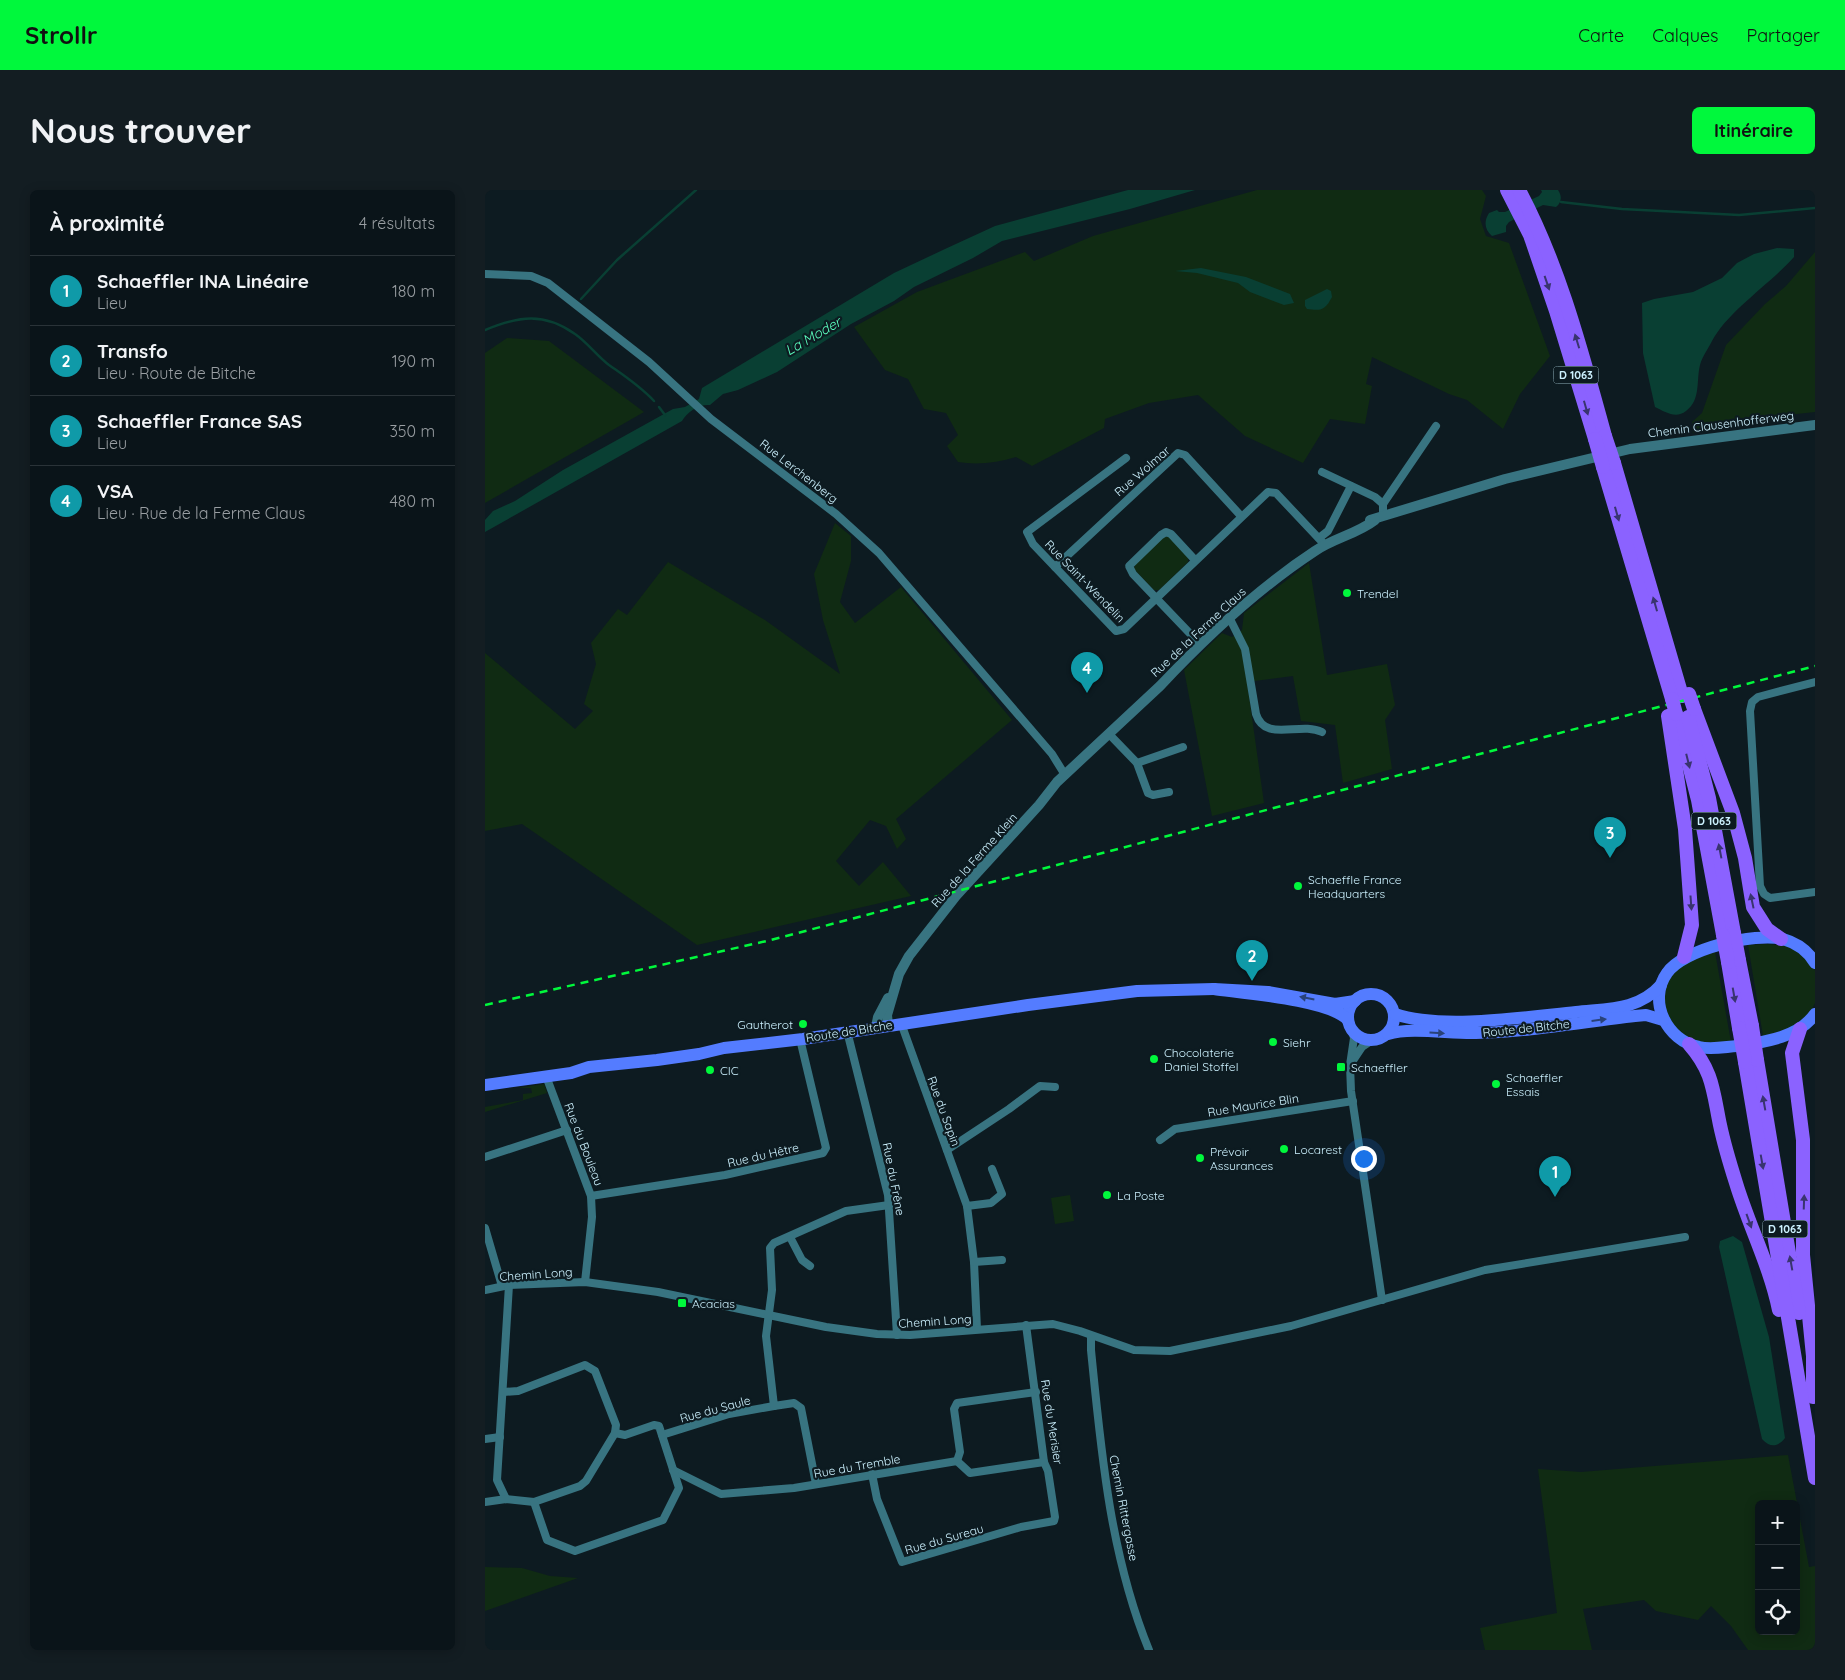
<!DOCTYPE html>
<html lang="fr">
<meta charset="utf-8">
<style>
:root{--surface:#0a1419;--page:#131d22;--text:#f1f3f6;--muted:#999ea2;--line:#2a3338;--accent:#00f83c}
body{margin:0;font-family:Quicksand,sans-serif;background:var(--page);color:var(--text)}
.controls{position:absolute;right:15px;bottom:15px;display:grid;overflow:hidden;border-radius:8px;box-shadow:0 2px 12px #0003}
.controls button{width:45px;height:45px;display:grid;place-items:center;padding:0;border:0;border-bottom:1px solid var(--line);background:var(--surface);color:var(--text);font:25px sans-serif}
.you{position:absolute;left:878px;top:968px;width:18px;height:18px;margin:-12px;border:4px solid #fff;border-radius:50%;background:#1a73e8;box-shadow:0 0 0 8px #1a73e833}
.badge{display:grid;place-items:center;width:32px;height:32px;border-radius:50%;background:var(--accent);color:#fff;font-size:16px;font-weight:700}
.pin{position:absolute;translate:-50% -41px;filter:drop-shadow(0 1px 2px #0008)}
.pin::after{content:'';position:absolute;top:26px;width:18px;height:15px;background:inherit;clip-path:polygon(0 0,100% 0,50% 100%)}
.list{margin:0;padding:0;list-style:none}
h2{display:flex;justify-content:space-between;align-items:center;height:65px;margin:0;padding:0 20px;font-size:21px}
h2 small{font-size:16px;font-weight:400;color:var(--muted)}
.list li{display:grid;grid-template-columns:32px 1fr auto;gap:15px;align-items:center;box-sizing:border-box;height:70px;padding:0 20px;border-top:1px solid var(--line)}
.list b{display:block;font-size:19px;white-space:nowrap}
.list p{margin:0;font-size:16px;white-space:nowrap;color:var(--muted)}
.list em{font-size:16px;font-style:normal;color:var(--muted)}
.icon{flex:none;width:28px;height:28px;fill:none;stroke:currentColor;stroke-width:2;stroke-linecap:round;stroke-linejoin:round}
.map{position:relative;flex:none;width:1330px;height:1460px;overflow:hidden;border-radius:8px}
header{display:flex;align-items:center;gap:30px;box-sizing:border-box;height:70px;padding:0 25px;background:var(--accent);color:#111}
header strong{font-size:24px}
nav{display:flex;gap:28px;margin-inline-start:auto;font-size:18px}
.intro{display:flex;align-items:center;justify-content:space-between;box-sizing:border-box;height:120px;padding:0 30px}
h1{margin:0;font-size:35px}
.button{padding:12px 22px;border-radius:8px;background:var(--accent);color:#111;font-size:18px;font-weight:700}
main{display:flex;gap:30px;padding:0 30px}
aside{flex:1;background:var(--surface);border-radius:8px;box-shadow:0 2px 12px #0003}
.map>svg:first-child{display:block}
</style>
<header>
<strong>Strollr</strong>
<nav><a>Carte</a><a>Calques</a><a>Partager</a></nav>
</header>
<div class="intro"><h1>Nous trouver</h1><a class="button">Itinéraire</a></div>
<main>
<aside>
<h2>À proximité<small>4 résultats</small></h2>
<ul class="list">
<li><span class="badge" style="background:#0f9aa8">1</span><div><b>Schaeffler INA Linéaire</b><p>Lieu</p></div><em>180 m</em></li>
<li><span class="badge" style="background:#0f9aa8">2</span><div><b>Transfo</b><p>Lieu · Route de Bitche</p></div><em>190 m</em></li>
<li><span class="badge" style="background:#0f9aa8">3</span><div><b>Schaeffler France SAS</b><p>Lieu</p></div><em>350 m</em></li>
<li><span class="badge" style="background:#0f9aa8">4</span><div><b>VSA</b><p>Lieu · Rue de la Ferme Claus</p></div><em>480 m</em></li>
</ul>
</aside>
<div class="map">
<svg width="1330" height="1460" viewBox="0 0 1330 1460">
<rect width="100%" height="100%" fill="#0d1b21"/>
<!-- green -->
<g fill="#102b13" fill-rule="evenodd">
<path d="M772 0H997L1001 6 995 29 1001 46 1024 53 1065 166 1035 204 1018 239 982 210 964 204 887 167 881 194 887 196 880 234 845 229 818 273 760 246 713 205 664 213 620 229 619 238 547 276 531 267C512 273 492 275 473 272L462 256 473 245 461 223 439 219 423 189 400 180 369 137 432 102 540 62 549 71 608 46Z"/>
<path d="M1330 62V222L1256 230 1208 243 1207 232 1217 223 1241 155 1280 114 1301 96Z"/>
<path d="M22 148 64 151 159 222 0 313V163Z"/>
<path d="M350 333 366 346V371L355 412 370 433 416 397 527 530 411 629 421 649 412 659 401 636 385 630 351 671 374 696 398 672 426 706 212 755 37 634 0 641V463L90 539 108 521 99 514 111 474 106 453 133 419 142 425 183 372 280 430 355 484 338 430 329 384Z"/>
<path d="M678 347H684L703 367V372L674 400H669L649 379 650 374Z"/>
<path d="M824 373 842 485 902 474 910 515 900 530 907 579 858 593 850 535 816 531 808 486 762 492 779 613 727 626 699 480 737 443 747 447 757 440 759 423Z"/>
<path d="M1281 754 1304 756 1327 773 1330 781V813L1325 823 1302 840 1278 846 1263 755Z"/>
<path d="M1230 762 1246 852C1232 853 1220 855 1207 849 1178 837 1170 798 1194 777 1203 769 1219 766 1230 762Z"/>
<path d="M59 894 62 903 0 922V917L38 910V904L47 903 46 898H33Z"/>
<path d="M585 1005 589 1031 570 1034 566 1008Z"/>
<path d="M1303 1265 1324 1377 1330 1376V1460H1263L1246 1436 1226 1416 1213 1430 1171 1421 1159 1410 1098 1419 1107 1460H1000L995 1438 1072 1423 1053 1279 1096 1282ZM1274 1314H1311V1441H1274Z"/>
<path d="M0 1377 37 1378 65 1386 93 1388 0 1421Z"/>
</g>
<!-- water -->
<g fill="#093f33">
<path d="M643 0H710L645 19 517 51 488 68 429 97 409 111 366 134 292 182 253 200 238 204 225 215C214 214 202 222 197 231L0 342V330L8 321 30 311 78 280 188 219 200 217 214 209 217 198 409 83 460 59 510 36Z"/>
<path d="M1056 0H1073C1077 6 1077 12 1071 17L1058 15 1024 32 1021 36V42L1007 46C999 39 999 31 1004 23L1012 20 1014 22H1020L1054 6 1057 2Z"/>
<path d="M1292 58 1309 59V67C1285 94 1243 121 1227 151 1223 159 1217 167 1215 175 1211 191 1216 210 1201 221 1191 229 1180 222 1170 217L1158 163 1157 113 1169 109 1208 102 1237 88 1252 73 1269 64Z"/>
<path d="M716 78 761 87 805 104 809 113 799 115 765 102 753 93 712 83 690 81Z"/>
<path d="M842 99 846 101 847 107C840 120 837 121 822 119L820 116V110Z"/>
<path d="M1248 1046 1257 1052 1284 1147 1300 1248C1293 1257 1285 1258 1277 1249L1234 1057 1235 1051Z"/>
</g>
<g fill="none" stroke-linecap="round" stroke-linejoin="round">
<!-- stream -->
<g stroke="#093f33" stroke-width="2.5">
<path d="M1076 12 1137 19 1254 25 1330 18"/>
<path d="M96 109 132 70 211 0"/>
<path d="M0 140C34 126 59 122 90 144 103 153 112 166 124 175 141 187 155 196 169 211"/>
<path d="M174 217 180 225"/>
</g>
<!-- minor -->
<g stroke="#387481" stroke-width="8">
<path d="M0 84 46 86 63 93 164 172 226 229 351 324 394 363 567 564 580 585"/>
<path d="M641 268 542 342 548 354 631 441 639 439 783 302 791 303 840 355"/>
<path d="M837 282 890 307 898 314"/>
<path d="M898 326V314L951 236"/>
<path d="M834 348 843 341 866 296"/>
<path d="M710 370 686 344 681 342 676 345 644 376 648 384 715 454"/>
<path d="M570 377 693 263 700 265 756 326"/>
<path d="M744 427 760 459 771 524C780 553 815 531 837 542"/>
<path d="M1330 492 1273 507 1267 512 1265 521 1275 696 1279 704 1285 708 1330 702"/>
<path d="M624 544 652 573 663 603 668 605 684 602"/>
<path d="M652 573 698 557"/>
<path d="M416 833 482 1016 489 1072 492 1139"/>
<path d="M362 841 403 1005 412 1145"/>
<path d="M867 841 869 848 865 875 877 857 886 851"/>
<path d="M865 875 866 901 897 1110"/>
<path d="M61 886 106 1006 107 1027 100 1092"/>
<path d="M675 950 690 939 868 911"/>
<path d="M462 960 524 919 555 896 570 897"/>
<path d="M0 967 82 940"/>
<path d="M106 1006 240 985 338 963 341 958 315 849"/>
<path d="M482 1016 506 1013 517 1004 507 979"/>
<path d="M0 1038 17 1096"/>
<path d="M305 1047 317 1070 325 1076"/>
<path d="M489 1072 517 1070"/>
<path d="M0 1100 24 1095 100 1092 173 1102 341 1137 392 1144 425 1145 568 1134 595 1141 649 1160 685 1161 806 1136 1000 1080 1200 1047"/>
<path d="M606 1146V1160C616 1261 625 1365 664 1460"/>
<path d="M177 1245 244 1224 289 1216"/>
<path d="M0 1249 15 1247"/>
<path d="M472 1271 475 1262 469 1219 472 1213 551 1202"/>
<path d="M188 1280 236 1304 309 1298 472 1271 485 1283 559 1272"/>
<path d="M387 1284 392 1309 417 1372 536 1337 569 1331 570 1327 563 1281 559 1272 541 1135"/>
<path d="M331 1294 316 1218 309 1213 289 1216 281 1146 287 1100 285 1058 289 1053 361 1021 404 1015"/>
<path d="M21 1309 12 1290 24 1095"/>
<path d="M0 1312 21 1309 49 1312 95 1296 101 1291 130 1243 131 1235 110 1181 100 1175 33 1201 18 1202"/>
<path d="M49 1312 62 1350 90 1361 178 1330 194 1298 174 1236 169 1235 140 1245 130 1243"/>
</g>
<!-- tertiary -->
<g stroke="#387481" stroke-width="10">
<path d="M885 330 1020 289 1145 259 1330 235"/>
<path d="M403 835 402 825 414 784 424 766 471 706 554 615 572 592 675 496C722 446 772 399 830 361 849 348 872 344 890 330"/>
<path d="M391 837 393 827 403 808"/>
</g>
<!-- primary -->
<g stroke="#547cff" stroke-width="12">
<path d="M1330 773C1323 761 1312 753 1298 749 1270 742 1198 759 1182 783 1162 811 1182 851 1214 857 1226 860 1239 857 1252 856 1279 852 1313 848 1330 824"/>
<circle cx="886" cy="827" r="23"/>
<path d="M910 824C956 840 1041 827 1091 822 1108 820 1128 820 1144 815 1157 811 1167 805 1176 795"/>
<path d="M863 830C845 810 757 803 729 799L783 802 850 814 870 811"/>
<path d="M903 844C926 837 966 844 991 843 1044 842 1097 832 1150 826L1161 825 1178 830"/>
<path d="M0 895 86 883 104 877 172 870 214 864 239 858 318 849 543 815 652 801 729 799"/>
</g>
<!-- trunk -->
<g stroke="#8b62ff" stroke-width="14">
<path d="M1022 0 1045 45 1071 121 1110 249"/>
<path d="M1034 0C1075 77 1097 163 1120 246"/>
<path d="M1129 273 1197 506"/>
<path d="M1118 277 1187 509"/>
<path d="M1209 519 1248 623 1260 668 1268 717 1282 739 1296 749"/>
<path d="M1191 524 1213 610 1238 745"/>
<path d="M1183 526 1200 639 1207 735 1199 767"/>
<path d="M1203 527 1224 608 1249 743"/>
<path d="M1254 770 1267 836"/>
<path d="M1243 772 1254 838"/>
<path d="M1315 839 1307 863 1318 950V1065L1328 1166V1207"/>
<path d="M1204 854C1228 881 1228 901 1235 935 1239 954 1245 974 1251 993 1264 1036 1285 1076 1294 1120"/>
<path d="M1272 870 1314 1123"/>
<path d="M1260 872 1330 1288"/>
</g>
<!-- rail -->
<path stroke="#00f83c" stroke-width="2.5" stroke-dasharray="8 6" stroke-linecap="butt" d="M0 815 286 750 1330 476"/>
<!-- trunk-bridge -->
<g stroke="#8b62ff" stroke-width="14">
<path d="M1120 246 1129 273"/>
<path d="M1110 249 1118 277"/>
<path d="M1204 504 1209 519"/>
<path d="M1187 509 1191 524"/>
<path d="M1249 743 1254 770"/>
<path d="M1238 745 1243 772"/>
<path d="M1267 836 1272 870"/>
<path d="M1254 838 1260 872"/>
</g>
</g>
<!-- one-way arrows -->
<defs><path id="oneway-solid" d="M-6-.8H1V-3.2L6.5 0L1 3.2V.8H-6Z" transform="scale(1.25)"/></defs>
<g fill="#39346f">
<use href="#oneway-solid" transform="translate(1062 93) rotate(71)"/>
<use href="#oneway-solid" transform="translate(1092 151) rotate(-107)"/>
<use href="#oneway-solid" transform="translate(1101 218) rotate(74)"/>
<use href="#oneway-solid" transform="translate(1132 324) rotate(74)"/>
<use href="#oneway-solid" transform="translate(1170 414) rotate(-106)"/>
<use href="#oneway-solid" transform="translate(1203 571) rotate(76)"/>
<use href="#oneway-solid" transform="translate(1235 661) rotate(-101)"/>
<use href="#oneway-solid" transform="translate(1267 711) rotate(-102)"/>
<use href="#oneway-solid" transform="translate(1206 713) rotate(86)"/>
<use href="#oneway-solid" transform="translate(1249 805) rotate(80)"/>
<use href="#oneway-solid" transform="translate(1279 913) rotate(-100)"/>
<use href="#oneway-solid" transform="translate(1277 972) rotate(80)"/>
<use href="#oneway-solid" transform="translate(1319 1012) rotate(-88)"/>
<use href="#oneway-solid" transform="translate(1264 1031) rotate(70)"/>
<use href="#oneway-solid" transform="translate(1306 1073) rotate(-100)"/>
</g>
<g fill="#29427a">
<use href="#oneway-solid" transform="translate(822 808) rotate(-169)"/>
<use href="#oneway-solid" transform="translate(1114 830) rotate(-7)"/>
<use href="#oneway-solid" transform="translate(952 843) rotate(3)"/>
</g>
<!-- markers -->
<g fill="#00f83c" stroke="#0d1b21" stroke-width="2">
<circle cx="862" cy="403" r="5"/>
<circle cx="813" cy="696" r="5"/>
<circle cx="318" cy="834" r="5"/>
<circle cx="788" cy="852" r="5"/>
<circle cx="669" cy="869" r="5"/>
<rect x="851" y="872" width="10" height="10" rx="2.5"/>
<circle cx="225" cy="880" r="5"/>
<circle cx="1011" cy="894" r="5"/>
<circle cx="799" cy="959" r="5"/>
<circle cx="715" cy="968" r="5"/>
<circle cx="622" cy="1005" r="5"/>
<rect x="192" y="1108" width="10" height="10" rx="2.5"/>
</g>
<g text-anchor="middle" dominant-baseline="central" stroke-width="4.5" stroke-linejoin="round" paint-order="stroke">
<!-- shield labels -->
<g fill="#0d1b21" stroke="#93b2bc" stroke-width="1">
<rect x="1068.5" y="176.5" width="45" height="17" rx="4"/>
<rect x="1206.5" y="622.5" width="45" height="17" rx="4"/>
<rect x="1277.5" y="1030.5" width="45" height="17" rx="4"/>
</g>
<g font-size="11" font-weight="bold" fill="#cdf2ff">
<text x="1091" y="185">D 1063</text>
<text x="1229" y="631">D 1063</text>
<text x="1300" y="1039">D 1063</text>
</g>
<!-- street labels -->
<g font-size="12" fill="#cdf2ff" stroke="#0d1b21">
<text transform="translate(1236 234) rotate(-7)">Chemin Clausenhofferweg</text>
<text transform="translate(314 281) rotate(38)">Rue Lerchenberg</text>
<text transform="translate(657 281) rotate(-41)">Rue Wolmar</text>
<text transform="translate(600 391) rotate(46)">Rue Saint-Wendelin</text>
<text transform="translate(713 442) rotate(-43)">Rue de la Ferme Claus</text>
<text transform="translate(489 670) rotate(-48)">Rue de la Ferme Klein</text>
<text transform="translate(1041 838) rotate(-6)">Route de Bitche</text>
<text transform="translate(364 841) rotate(-9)">Route de Bitche</text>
<text transform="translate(768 915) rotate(-9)">Rue Maurice Blin</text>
<text transform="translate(459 921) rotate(70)">Rue du Sapin</text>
<text transform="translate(99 954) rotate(69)">Rue du Bouleau</text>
<text transform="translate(278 965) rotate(-13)">Rue du Hêtre</text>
<text transform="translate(409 989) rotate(79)">Rue du Frêne</text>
<text transform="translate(51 1084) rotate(-4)">Chemin Long</text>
<text transform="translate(450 1131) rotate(-4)">Chemin Long</text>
<text transform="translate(230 1219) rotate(-15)">Rue du Saule</text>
<text transform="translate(567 1232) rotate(81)">Rue du Merisier</text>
<text transform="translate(372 1276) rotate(-10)">Rue du Tremble</text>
<text transform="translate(639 1318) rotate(79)">Chemin Rittergasse</text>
<text transform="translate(459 1349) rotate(-16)">Rue du Sureau</text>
</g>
<!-- poi labels -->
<g font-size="12" fill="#cdf2ff" stroke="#0d1b21" text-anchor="start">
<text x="872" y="403">Trendel</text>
<text x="823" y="689">Schaeffle France<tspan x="823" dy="14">Headquarters</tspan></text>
<text x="308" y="834" text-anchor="end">Gautherot</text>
<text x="798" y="852">Siehr</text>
<text x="679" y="862">Chocolaterie<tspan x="679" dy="14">Daniel Stoffel</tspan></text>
<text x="866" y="877">Schaeffler</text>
<text x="235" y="880">CIC</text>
<text x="1021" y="887">Schaeffler<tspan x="1021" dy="14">Essais</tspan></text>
<text x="809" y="959">Locarest</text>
<text x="725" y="961">Prévoir<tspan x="725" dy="14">Assurances</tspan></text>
<text x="632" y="1005">La Poste</text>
<text x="207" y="1113">Acacias</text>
</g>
<!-- water labels -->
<g font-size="14" font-style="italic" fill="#5bffbf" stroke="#0d1b21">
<text transform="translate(328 146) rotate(-30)">La Moder</text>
</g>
</g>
</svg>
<div class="controls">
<button>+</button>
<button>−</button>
<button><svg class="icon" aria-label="locate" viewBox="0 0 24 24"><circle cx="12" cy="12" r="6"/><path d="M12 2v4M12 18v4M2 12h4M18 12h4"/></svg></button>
</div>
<div class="you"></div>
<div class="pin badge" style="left:1070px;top:1007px;background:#0f9aa8">1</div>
<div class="pin badge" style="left:767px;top:791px;background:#0f9aa8">2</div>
<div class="pin badge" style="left:1125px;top:668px;background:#0f9aa8">3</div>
<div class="pin badge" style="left:602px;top:503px;background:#0f9aa8">4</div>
</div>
</main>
